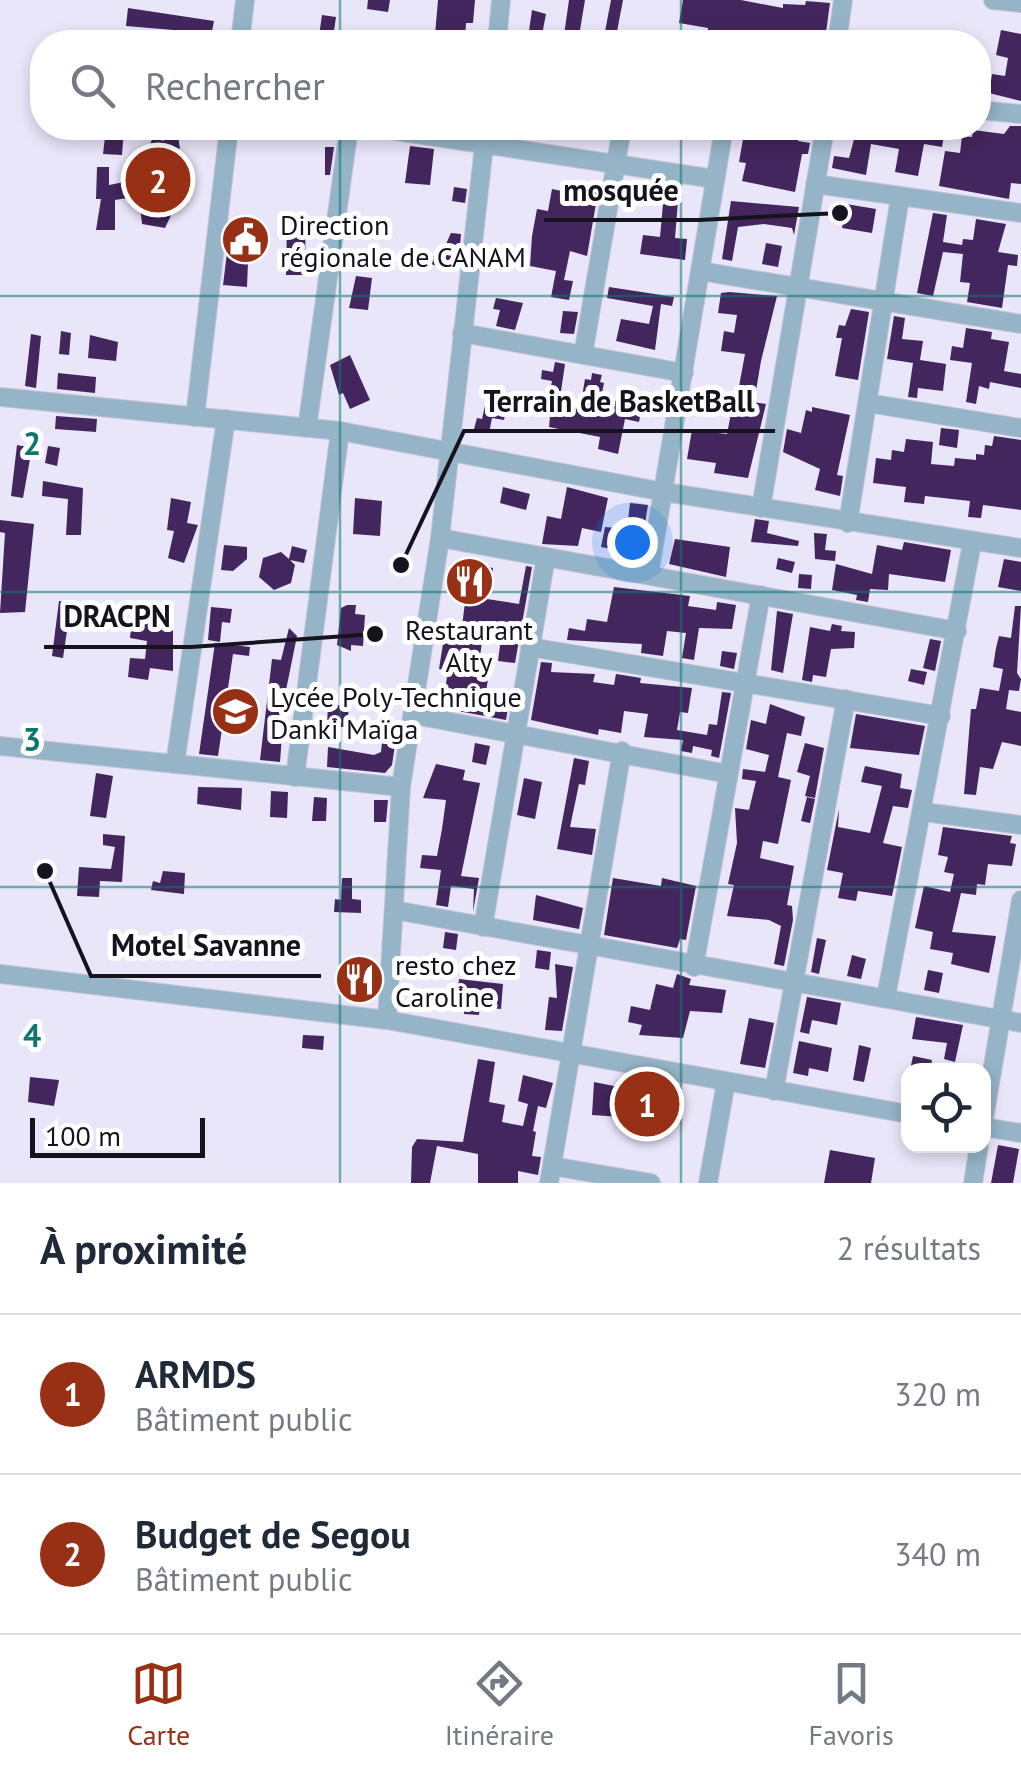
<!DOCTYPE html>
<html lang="fr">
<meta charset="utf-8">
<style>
:root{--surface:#fff;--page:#f2f2f3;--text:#1f2937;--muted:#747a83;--line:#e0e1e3;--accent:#983015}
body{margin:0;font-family:"PT Sans",sans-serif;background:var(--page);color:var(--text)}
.controls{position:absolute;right:30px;bottom:30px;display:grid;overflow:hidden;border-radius:20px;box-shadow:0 5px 15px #0003}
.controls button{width:90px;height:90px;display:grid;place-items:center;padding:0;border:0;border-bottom:2px solid var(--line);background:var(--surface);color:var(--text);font:50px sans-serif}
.scale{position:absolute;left:30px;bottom:25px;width:175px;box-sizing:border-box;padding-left:10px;border:5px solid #15131e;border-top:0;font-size:28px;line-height:35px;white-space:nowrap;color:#15131e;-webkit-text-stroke:8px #fff;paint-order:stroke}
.you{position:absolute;left:632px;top:542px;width:35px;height:35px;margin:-25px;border:8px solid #fff;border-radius:50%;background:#1a73e8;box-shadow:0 0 0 15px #1a73e833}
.badge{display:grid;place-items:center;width:65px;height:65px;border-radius:50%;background:var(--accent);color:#fff;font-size:32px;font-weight:700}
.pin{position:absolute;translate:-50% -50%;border:5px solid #fff;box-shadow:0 2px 10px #0006}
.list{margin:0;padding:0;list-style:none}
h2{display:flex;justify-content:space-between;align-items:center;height:130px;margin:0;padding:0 40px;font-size:42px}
h2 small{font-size:32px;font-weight:400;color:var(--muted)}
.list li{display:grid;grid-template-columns:65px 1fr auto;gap:30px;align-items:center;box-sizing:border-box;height:160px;padding:0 40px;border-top:2px solid var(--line)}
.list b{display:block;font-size:38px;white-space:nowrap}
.list p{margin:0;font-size:32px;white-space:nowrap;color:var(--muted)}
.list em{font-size:32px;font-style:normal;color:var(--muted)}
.icon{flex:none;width:55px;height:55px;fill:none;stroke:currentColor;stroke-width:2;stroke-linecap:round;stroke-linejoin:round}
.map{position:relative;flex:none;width:1021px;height:1183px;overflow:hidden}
.search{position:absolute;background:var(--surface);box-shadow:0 5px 15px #0003;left:30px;right:30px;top:30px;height:110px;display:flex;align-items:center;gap:25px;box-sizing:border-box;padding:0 35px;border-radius:40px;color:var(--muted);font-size:38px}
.sheet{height:450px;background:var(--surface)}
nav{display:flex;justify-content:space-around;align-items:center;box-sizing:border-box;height:140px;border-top:2px solid var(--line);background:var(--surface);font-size:28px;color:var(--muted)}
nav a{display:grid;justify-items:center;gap:5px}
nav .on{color:var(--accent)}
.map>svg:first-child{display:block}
</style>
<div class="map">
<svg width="1021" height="1183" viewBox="0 0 1021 1183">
<rect width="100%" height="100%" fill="#eae6fa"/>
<!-- building -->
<g fill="#43265d">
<path d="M368 0H390L388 12 367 9Z"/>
<path d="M438 0H475L473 23H466L465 38 435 35Z"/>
<path d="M569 0H585L578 42H563Z"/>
<path d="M611 0H623L615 42H603Z"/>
<path d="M683 0H741L783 8V4L805 5 806 1 830 3 825 40 814 39 815 31 794 30 793 42H729L707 37 708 28 679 23Z"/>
<path d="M128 8 214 21 210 42H195L197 32 126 26Z"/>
<path d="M532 10 546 14 541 40 528 38Z"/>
<path d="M322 15 336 17 333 38 319 36Z"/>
<path d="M1001 30 1021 34V101L989 93 992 74 1005 76 1008 58 996 55Z"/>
<path d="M1010 126H1021V184L1011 183 1009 199 939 186 945 151 960 153 962 136 972 137 973 130 1004 134Z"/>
<path d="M106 128H124L122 155 103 154Z"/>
<path d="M745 128H800L798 141 810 143 808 154H802L795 192 742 181 746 163 739 162Z"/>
<path d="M857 128H937L945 129 942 147 924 144 918 176 895 172 899 149 871 144 866 175 832 168 834 156 849 158Z"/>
<path d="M155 132 162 141 178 135 183 173 191 174 189 196 181 194 165 228 142 224 139 196 115 200V230H96L101 199H96L97 167H109V185L140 179 139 171Z"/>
<path d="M410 146 434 149 430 185 405 183Z"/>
<path d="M325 147H334L330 175H325Z"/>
<path d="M454 187 467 189 465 203 452 201Z"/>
<path d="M579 188 598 192 587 256 570 251 564 280 573 281 569 300 551 297 556 271 530 266 532 236 537 209 548 211 552 189 577 194Z"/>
<path d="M642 193 670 196 669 200 678 201 675 238 687 239 685 260 640 254 643 235 660 237 663 204 641 202Z"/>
<path d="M731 201 799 207 794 235 792 228 764 224 738 227 732 261 722 259Z"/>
<path d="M846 204 876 209 872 233 842 228Z"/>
<path d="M933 213 947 215 943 242 962 245 963 239 973 240 976 219 1006 224 998 252 1018 255 1017 266 1008 265 1002 308 967 302 970 283 960 282 963 254 943 252 933 296 917 293Z"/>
<path d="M287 223H305L306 275H286Z"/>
<path d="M451 233 461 234 458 268 424 264 425 255 440 257Z"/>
<path d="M229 237 249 238 247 287 223 285Z"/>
<path d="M766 243 782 246 778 267 762 264Z"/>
<path d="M356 276 372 278 368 310 349 308Z"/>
<path d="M609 287 674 297 672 306 661 304 655 350 616 341 621 319 649 324 653 306 607 298Z"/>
<path d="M729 292 777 296 761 361 754 402 766 404 748 478 714 473 716 463 687 459 692 430 727 434 732 408H735L745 354 721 351 724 331 734 333 737 315 718 313 721 293Z"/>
<path d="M496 298 523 303 515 330 496 326 500 310 493 309Z"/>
<path d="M851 309 869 312 858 380 835 376 842 338H836L839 325 845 326Z"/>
<path d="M563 311 578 312 574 334 560 333Z"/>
<path d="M894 316 905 318 902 339 923 341 920 360 946 364 943 391 918 388 917 398 908 397 913 363 887 359Z"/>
<path d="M966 328 992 332 991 339 1009 342 1004 371 1021 374V388L990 382 989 389 979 386 976 404 966 402 972 363 950 360 952 346 963 348Z"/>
<path d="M61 331 71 333 69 355 59 354Z"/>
<path d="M31 334 41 336 36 388 25 386Z"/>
<path d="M90 335 118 342 116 361 88 358Z"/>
<path d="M350 355 370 400 350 409 343 393 339 395 330 365Z"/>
<path d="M555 362 565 364 560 398 549 396 552 381 541 379 542 370 553 372Z"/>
<path d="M58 373 96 377 95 393 57 389Z"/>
<path d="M592 373 602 375 600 382 604 383 601 398 642 406 639 422 625 419 618 454 598 449 600 437 549 427 551 405 580 408 585 379 591 380Z"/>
<path d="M489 388 510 392 504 420 492 418 489 433 474 429 477 418 482 419Z"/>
<path d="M812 407 850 415 837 475 843 476 840 496 815 490 820 469 783 452 787 429 801 433 806 410 812 412Z"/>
<path d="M56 416 97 419 96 432 55 429Z"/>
<path d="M941 428 959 430 957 448 939 445Z"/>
<path d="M994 436 1021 440V510L983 505 981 518 968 517 970 501 925 496 924 504 904 502 906 487 873 483 876 458 891 460 892 450 904 452 906 439 933 442 931 464 954 466 955 458 976 460V454L984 455 985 445 992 446Z"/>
<path d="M17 445 32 448 23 498 11 496Z"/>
<path d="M48 446 60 448 57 466 45 463Z"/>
<path d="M43 481 83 488 81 535H66L68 499 42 496Z"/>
<path d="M503 487 530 494 526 510 500 503Z"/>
<path d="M567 487 608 498 601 532 582 528 578 546 542 544 547 516 561 519Z"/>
<path d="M171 498 191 502 187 523 198 525 184 563 168 558 174 531 167 530Z"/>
<path d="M355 498 382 501 380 536 353 534Z"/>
<path d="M630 503 648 505 639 561 631 553 601 547 605 527 627 529Z"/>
<path d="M755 519 769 521 767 533 799 541 798 546 751 542Z"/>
<path d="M0 520 34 524 25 612 0 613 5 533 0 532Z"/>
<path d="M814 533 827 534 825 550 836 551 835 561 815 559Z"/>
<path d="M675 539 730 547 726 577 669 564Z"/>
<path d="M904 542 951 550 945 582 889 574 888 590 870 589 868 602 856 600 857 595 832 590 836 564 872 574 877 545 902 550Z"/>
<path d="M224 545 247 547V559L233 571 221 570Z"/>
<path d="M292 546 307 550 304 563 290 560 295 565 291 583 274 590 259 577 263 558 281 552 289 559Z"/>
<path d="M778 558 795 562 792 573 776 569Z"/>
<path d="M1004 559 1021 562V591L998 587Z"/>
<path d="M470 564 493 568 487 599 519 604 526 566 532 567 515 663 498 661 501 638 483 635 477 677 488 679 484 705 503 708 506 689 511 690 506 720 442 708 448 671 439 669 445 631 459 633 462 626Z"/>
<path d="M799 574 812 575 811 589 798 588Z"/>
<path d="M614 587 690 596 688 606 716 610 717 602 736 605 732 629 699 628 694 660 682 658 686 633 667 631 663 656 641 653 642 644 567 640 569 628 585 631 587 619 607 622Z"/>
<path d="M59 601 71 603 63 658 52 656Z"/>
<path d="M347 605H356L355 614 365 615 363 646 351 645V651L337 645 341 608Z"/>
<path d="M1015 606H1021L1017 673 1021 679 1019 691 1009 690 1006 709 1021 712V746L1002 742 993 769 980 767 976 795 964 794 971 709H976L980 688 999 691 1003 669 993 667 996 648 999 636 1011 638Z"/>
<path d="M211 607 232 609 230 623 222 622 220 642 208 640Z"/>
<path d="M777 611 793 614 783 673 771 670Z"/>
<path d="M132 619 173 628V671L150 668 148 680 128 677 130 658 145 659 147 641 130 638Z"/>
<path d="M832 624 842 626 841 631 855 632 854 648 831 649 826 677 813 675 812 682 802 680 810 627 830 631Z"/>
<path d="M289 628 297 636 285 695 280 762 260 760 272 659 281 660Z"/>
<path d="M930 639 941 641 935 671 923 668Z"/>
<path d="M215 643 250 647 249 656 233 654 218 756 199 754Z"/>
<path d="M722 651 737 653 734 669 720 666Z"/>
<path d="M541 662 552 663 551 672 595 674 593 682 614 685 616 674 641 678 640 683 692 688 688 713 680 712 677 730 707 735 709 724 717 725 722 692 731 693 719 758 711 756 712 750 693 746 692 753 681 751 683 740 644 737 648 714 624 711 621 733 599 729 598 735 531 720Z"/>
<path d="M911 669 927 672 924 685 908 681Z"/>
<path d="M328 704 349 706 347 727H327Z"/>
<path d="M770 704 805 717 801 736 787 733 778 777 791 780 778 844 763 841 760 858 794 866 787 905 792 906 793 920 784 966 774 964 781 926 769 920 727 916 734 885 728 884 737 843 735 808 749 810 756 781 742 779 743 769 765 772 769 755 746 749 751 720 766 724Z"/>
<path d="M856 714 925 726 919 755 850 748Z"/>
<path d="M384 724 398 725 392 765 385 773 327 767 328 747 374 755 381 752Z"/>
<path d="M475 743 490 746 486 765 472 762Z"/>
<path d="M805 743 824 748 815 798 805 796 810 776 797 772Z"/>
<path d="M574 758 589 761 585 785 579 784 570 827 596 829 592 855 557 849Z"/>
<path d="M436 764 465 770 463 780 480 783 461 876 479 878 473 912 474 889 451 886 448 907 436 905 441 870 420 868 422 855 437 856 442 829 446 800 423 798Z"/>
<path d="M865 766 902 774 900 788 912 790 908 808 893 806 883 843 902 847 892 896 858 891 856 901 838 898 843 873 827 870 839 809 838 827 870 833 882 786 861 782Z"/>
<path d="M96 773 113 776 106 818 90 816Z"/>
<path d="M524 778 542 782 535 819 517 815Z"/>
<path d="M198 787 242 788 241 810 197 804Z"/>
<path d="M271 791 288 792 287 818 270 817Z"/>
<path d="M314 797 327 798 326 821H312Z"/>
<path d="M807 797 815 799 810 823 801 821Z"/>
<path d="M374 800H388L386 822H374Z"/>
<path d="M943 827 1012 836 1010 843 1016 844 1012 866 988 864 985 885 977 884 976 895 961 893 952 932 996 936 989 973 951 964 953 953 930 949 933 932 915 928 924 886 950 892 954 874 944 872 948 857 938 855Z"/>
<path d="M103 834 125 836 122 882 100 881 99 897 77 896 79 867 111 869 115 847 103 845Z"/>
<path d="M163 871 185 873 184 894 151 890 153 881 160 883Z"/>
<path d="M342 878H352V899L361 900V913L334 912 335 899 341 900Z"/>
<path d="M613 878 661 886 662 878 696 886 686 940 680 939 677 948 604 935Z"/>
<path d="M536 895 583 908 579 929 533 920Z"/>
<path d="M445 932 458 934 456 950 443 948Z"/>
<path d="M817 938 826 940 819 974 811 972Z"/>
<path d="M537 950 551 952 549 970 535 968Z"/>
<path d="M852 955 866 959 861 979 847 976Z"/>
<path d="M555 964 573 967 562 1031 545 1030 549 997 557 998Z"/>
<path d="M928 970 943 973 939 993 924 990Z"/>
<path d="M677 974 691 979 689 985 726 990 722 1013 690 1011 683 1038 639 1035 642 1025 628 1022 631 1006 650 1010 656 984 673 988Z"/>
<path d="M459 979 503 984 501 1009 480 1007 479 1015 464 1014 466 995 457 994Z"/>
<path d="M342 983 361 985V995L342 994Z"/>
<path d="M807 997 841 1003 837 1025 812 1020 809 1034 800 1032Z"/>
<path d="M916 1017 963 1025 955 1062 944 1059 947 1043 912 1039Z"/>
<path d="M749 1018 774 1023 765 1068 740 1064Z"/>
<path d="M303 1035 324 1036 323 1050 302 1048Z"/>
<path d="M799 1041 832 1048 828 1072 809 1068 808 1076 793 1073Z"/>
<path d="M859 1045 871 1048 864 1082 853 1080Z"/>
<path d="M913 1056 932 1060 930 1070H910Z"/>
<path d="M478 1059 495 1062 489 1102 505 1105 502 1122 523 1126 528 1104 518 1101 523 1075 553 1083 546 1108 538 1106 533 1131 536 1132 532 1156 541 1157 538 1175 518 1171V1183H478V1154L437 1146 430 1183H411L412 1147 417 1139 463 1142Z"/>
<path d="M30 1077 59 1080 54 1106 28 1102Z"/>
<path d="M594 1082 668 1097 675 1102 670 1133 634 1130 622 1117 592 1115Z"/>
<path d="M998 1145 1019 1149 1013 1183H991Z"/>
<path d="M830 1150 875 1158 871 1183H824Z"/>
</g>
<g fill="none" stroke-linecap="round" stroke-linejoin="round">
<defs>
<g id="minor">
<path d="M993 0 1021 3"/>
<path d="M240 42 245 0"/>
<path d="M497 42 501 0"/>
<path d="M837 42 843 0"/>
<path d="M978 110 1021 114"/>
<path d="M376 128 715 179"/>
<path d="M815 184 1021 213"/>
<path d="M700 271 1021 324"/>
<path d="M462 333 684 373"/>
<path d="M583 355 622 128"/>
<path d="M0 397 340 431 664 492 1021 548"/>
<path d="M868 403 1021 428"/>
<path d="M195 417 229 128"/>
<path d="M307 428 349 128"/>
<path d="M761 508 825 128"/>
<path d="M848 523 900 197"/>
<path d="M440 538 957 631"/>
<path d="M649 575 724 128"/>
<path d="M530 647 941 716"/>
<path d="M414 715 728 774"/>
<path d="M0 746 401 787"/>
<path d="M175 764 226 419"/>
<path d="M295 777 340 431"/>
<path d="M924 812 1021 825"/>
<path d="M394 910 1021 1023"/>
<path d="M483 927 546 557"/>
<path d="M694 967 761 595"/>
<path d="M0 974 387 1020 908 1114"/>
<path d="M886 997 972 543"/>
<path d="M387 1020 401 787 440 538 486 128"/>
<path d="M774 1091 846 699"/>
<path d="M984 1119 1021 900"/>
<path d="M984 1127 1021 1133"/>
<path d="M552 1166 651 1183"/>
<path d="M549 1183 622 751"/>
<path d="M708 1183 726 1082"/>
<path d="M973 1183 979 1146"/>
</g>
</defs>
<!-- minor casing -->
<use href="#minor" stroke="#c8c4d7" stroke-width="20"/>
<!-- minor -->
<use href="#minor" stroke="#95b4c7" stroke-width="18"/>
</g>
<!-- grid -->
<path fill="none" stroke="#0f766e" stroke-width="2.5" stroke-opacity="0.55" d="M340 0V42M681 0V42M340 128V1183M681 128V1183M0 296H1021M0 592H1021M0 887H1021"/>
<!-- icons -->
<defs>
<symbol id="civic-disc" viewBox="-11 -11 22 22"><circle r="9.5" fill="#983015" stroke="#fff"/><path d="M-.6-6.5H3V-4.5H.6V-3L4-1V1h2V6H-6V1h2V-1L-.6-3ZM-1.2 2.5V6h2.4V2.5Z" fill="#fff"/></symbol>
<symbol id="restaurant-disc" viewBox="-11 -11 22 22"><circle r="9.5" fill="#983015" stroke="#fff"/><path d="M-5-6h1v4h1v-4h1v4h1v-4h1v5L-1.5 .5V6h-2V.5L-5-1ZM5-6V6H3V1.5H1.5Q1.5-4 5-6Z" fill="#fff"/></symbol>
<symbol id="school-disc" viewBox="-11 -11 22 22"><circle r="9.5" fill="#983015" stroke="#fff"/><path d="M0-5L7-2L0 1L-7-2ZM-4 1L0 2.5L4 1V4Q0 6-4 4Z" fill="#fff"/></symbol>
</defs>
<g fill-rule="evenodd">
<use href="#civic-disc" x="218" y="212" width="55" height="55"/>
<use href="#restaurant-disc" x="442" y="554" width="55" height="55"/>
<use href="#school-disc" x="208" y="684" width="55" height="55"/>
<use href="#restaurant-disc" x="332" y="952" width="55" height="55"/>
</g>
<g text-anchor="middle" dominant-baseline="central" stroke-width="10" stroke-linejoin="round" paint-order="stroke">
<!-- poi labels -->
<g font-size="28" fill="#15131e" stroke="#fff" text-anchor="start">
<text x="280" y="224">Direction<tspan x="280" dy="32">régionale de CANAM</tspan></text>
<text x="469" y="629" text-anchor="middle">Restaurant<tspan x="469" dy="32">Alty</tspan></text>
<text x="270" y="696">Lycée Poly-Technique<tspan x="270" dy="32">Danki Maïga</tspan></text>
<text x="395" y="964">resto chez<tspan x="395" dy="32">Caroline</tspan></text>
</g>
</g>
<g font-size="32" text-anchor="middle" font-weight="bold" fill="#0f766e" stroke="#fff" stroke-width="10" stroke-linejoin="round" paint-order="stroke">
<text x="32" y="455">2</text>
<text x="32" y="751">3</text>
<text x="32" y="1047">4</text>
</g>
<!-- callouts -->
<path fill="none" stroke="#15131e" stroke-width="4" d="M840 213L699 220H544M401 565L464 431H775M375 634L191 647H44M45 871L91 976H321"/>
<g fill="#15131e" stroke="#fff" stroke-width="4">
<circle cx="840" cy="213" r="10"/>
<circle cx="401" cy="565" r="10"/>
<circle cx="375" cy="634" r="10"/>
<circle cx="45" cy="871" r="10"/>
</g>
<g font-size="30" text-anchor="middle" font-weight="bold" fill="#15131e" stroke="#fff" stroke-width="10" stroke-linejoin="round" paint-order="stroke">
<text x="621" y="201">mosquée</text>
<text x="619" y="412">Terrain de BasketBall</text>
<text x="117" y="627">DRACPN</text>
<text x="206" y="956">Motel Savanne</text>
</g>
</svg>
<div class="controls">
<button><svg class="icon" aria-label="locate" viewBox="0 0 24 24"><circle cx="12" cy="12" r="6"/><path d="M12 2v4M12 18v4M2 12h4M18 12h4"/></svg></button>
</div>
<div class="scale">100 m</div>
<div class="you"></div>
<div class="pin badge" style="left:647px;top:1104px">1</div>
<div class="pin badge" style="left:158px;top:180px">2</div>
<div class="search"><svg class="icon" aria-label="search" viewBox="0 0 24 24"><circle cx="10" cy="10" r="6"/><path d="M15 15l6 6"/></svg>Rechercher</div>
</div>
<section class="sheet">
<h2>À proximité<small>2 résultats</small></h2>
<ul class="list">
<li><span class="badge">1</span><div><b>ARMDS</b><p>Bâtiment public</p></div><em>320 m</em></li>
<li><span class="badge">2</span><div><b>Budget de Segou</b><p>Bâtiment public</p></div><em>340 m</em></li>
</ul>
</section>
<nav>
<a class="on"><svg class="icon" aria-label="map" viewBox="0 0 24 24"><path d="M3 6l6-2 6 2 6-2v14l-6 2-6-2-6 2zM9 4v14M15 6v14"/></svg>Carte</a>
<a><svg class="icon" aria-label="directions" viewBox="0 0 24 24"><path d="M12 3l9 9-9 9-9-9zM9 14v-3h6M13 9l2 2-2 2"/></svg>Itinéraire</a>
<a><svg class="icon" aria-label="saved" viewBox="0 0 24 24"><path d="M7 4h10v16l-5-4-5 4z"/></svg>Favoris</a>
</nav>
